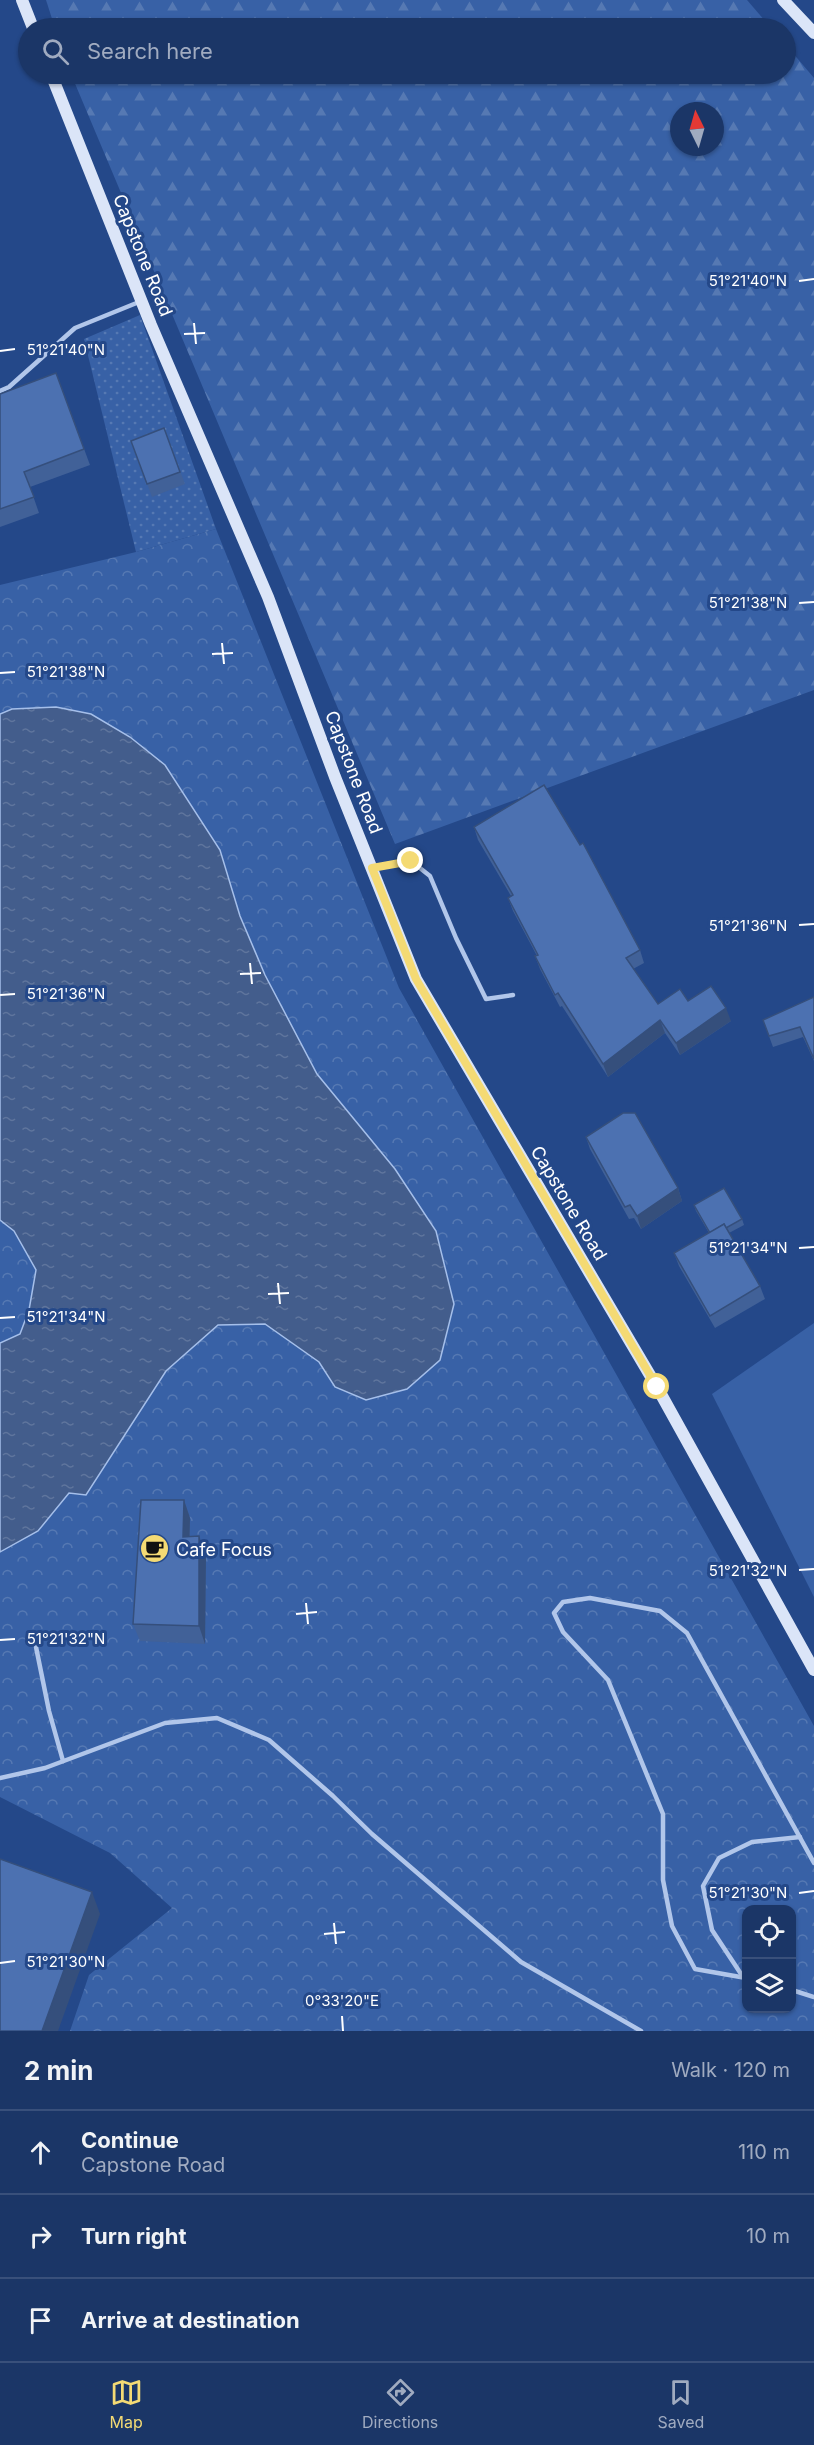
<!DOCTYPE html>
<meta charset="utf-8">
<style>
:root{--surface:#1b3667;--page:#243e6d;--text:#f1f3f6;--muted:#a0abc0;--line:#39507b;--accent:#f4da74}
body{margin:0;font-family:Inter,sans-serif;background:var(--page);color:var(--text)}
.controls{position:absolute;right:18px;bottom:18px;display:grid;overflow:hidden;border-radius:12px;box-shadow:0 2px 4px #0004}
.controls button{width:54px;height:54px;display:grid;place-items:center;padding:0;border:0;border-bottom:2px solid var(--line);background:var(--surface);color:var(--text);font:30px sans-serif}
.compass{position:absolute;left:670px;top:102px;width:54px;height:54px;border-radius:50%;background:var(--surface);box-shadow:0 2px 4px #0004;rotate:355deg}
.stop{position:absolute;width:18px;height:18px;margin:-14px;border:4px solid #f4da74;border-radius:50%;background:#fff}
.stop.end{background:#f4da74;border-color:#fff;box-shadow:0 2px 6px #0008}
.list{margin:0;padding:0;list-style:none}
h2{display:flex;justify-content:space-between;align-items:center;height:78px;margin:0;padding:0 24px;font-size:26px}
h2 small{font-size:20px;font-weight:400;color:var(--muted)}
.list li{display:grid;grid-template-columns:39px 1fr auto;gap:18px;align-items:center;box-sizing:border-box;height:84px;padding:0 24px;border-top:2px solid var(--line)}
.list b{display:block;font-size:22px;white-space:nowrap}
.list p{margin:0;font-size:20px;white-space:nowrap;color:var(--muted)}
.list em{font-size:20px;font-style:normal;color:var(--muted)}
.icon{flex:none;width:33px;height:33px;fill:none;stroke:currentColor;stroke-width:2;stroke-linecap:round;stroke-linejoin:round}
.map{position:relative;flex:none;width:814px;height:2031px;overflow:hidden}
.search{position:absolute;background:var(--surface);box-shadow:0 2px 4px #0004;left:18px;right:18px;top:18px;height:66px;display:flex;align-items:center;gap:15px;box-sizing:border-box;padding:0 21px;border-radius:33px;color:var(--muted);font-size:22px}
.sheet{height:330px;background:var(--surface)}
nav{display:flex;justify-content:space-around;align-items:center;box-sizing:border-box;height:84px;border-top:2px solid var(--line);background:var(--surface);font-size:16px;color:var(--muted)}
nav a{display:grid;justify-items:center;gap:3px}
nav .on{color:var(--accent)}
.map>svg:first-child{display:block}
</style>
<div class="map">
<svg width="814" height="2031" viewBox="0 0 814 2031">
<defs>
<pattern id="forest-firs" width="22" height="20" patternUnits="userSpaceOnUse" patternTransform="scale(1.5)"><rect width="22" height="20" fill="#3861a6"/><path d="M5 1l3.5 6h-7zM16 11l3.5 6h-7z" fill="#5679b3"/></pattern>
<pattern id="park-crowns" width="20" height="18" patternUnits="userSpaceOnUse" patternTransform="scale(1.5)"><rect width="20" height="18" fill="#3861a6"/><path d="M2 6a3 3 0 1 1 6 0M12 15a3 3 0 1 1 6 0" fill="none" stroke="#5679b3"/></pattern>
<pattern id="garden-dots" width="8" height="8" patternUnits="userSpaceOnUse" patternTransform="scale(1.5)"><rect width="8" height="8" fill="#3861a6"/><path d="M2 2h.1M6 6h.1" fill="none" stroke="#5679b3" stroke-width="1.8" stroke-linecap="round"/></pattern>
<pattern id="water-ripples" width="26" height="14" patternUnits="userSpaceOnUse" patternTransform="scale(1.5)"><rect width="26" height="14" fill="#435d8c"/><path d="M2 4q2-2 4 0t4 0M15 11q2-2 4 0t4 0" fill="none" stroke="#5f759d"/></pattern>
</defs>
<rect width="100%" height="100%" fill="#244889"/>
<!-- grass -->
<path fill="#3861a6" d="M814 1323V1597L712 1394Z"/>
<!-- forest -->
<g fill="url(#forest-firs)" fill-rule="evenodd">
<path d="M46 0H747L771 28H55Z"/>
<path d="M786 45 814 78V690L395 844 71 74H786ZM679 111H715V147H679Z"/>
</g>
<!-- park -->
<path fill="url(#park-crowns)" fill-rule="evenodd" d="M216 529 399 988 814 1726V2031H70L89 1975 172 1908 110 1853 0 1797V585L136 552ZM746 1910H792V2008H746Z"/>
<!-- garden -->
<path fill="url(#garden-dots)" d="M140 315 216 529 136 552 84 339Z"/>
<!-- water -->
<path fill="url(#water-ripples)" stroke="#a5bfea" stroke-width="1.5" d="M56 707 91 714 130 737 165 765 220 850 240 916 265 975 317 1074 395 1169 436 1231 454 1304 440 1360 407 1389 366 1400 335 1387 319 1362 265 1324 218 1325 166 1371 86 1495 69 1493 38 1531 0 1552V1343L20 1334 29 1310 36 1270 14 1231 0 1220V714L12 709Z"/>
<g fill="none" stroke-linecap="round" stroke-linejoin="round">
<!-- lane -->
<g stroke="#b1c6ea" stroke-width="4.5">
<path d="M0 391 9 387 75 328 139 302"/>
<path d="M372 868 411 861 430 876 456 938 486 999 513 995"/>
<path d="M36 1647 49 1711 63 1761"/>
<path d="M0 1778 45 1768 165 1723 217 1718 269 1740 333 1796 372 1834 521 1962 641 2031"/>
<path d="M743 1977 712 1930 703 1886 719 1858 752 1842 800 1837"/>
<path d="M746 1978 695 1969 672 1926 663 1880V1814L608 1680 563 1632 554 1613 563 1602 590 1598 660 1611 687 1633 814 1863"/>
<path d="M792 1990 814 1997"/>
</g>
<!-- secondary -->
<g stroke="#dbe5f8" stroke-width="12">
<path d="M22 0 33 28"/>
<path d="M783 0 814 33"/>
<path d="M51 74 151 325 268 597 335 777 416 979 657 1387 814 1670"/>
</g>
</g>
<!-- wall -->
<g fill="#416198">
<path d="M56 373 90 465 30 487 39 513 0 527V394Z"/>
<path d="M164 428 185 484 152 497 131 441Z"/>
<path d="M474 827 640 950 644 963 633 969 658 1004 688 1001 731 1021 680 1055 665 1033 608 1077 562 1006 560 1007 540 969 535 956H537L513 911 508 898 511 896 478 840Z"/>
<path d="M814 997V1061L803 1037 773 1047 763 1020Z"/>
<path d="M586 1137 678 1188 682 1201 641 1229 634 1218 629 1219 590 1149Z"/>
<path d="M694 1205 742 1219 744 1225 729 1233 760 1286 765 1299 715 1328 679 1266 674 1253 709 1233 696 1211Z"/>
<path d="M184 1500 190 1518V1536L206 1554 205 1644 140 1641 133 1624Z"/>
</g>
<!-- shaded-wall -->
<g fill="#354f7c">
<path d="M726 1008 731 1021 680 1055 676 1043Z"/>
<path d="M660 1020 665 1033 608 1077 603 1064Z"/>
<path d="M678 1188 682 1201 641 1229 637 1216Z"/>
<path d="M184 1500 190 1518 189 1555 183 1537Z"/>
<path d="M199 1536 206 1554 205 1644 199 1626Z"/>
<path d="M92 1892 100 1914 58 2031H42Z"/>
</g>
<!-- building -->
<g fill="#4c71b1" stroke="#354f7c" stroke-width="1.5">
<path d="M56 373 84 449 24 472 34 497 0 509V394Z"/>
<path d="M164 428 180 472 147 484 131 441Z"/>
<path d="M544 785 580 845 583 843 640 950 626 958 658 1004 680 989 688 1001 711 986 726 1008 676 1043 660 1020 603 1064 558 993 555 995 535 956 538 955 508 898 513 895 474 827Z"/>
<path d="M814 997V1059L800 1027 769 1036 763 1020Z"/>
<path d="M623 1113H635L678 1188 637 1216 630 1205 625 1207 586 1137Z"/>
<path d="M724 1188 742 1219 726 1228 724 1224 710 1233 694 1205Z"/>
<path d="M724 1224 760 1286 710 1316 674 1253Z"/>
<path d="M141 1500H184L183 1537 199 1536V1626L133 1624Z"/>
<path d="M0 1859 92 1892 42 2031H0Z"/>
</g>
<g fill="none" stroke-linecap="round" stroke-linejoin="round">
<!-- route -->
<path stroke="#f4da74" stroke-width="8" d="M411 861 372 868 416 979 657 1387"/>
</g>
<!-- ticks -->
<path fill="none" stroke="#fff" stroke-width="2" d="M799 281 814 279M194 323 196 344M184 334 205 333M0 351 15 349M799 603 814 602M222 643 224 664M212 654 233 653M0 673 15 672M799 925 814 924M250 963 252 984M240 974 261 973M0 995 15 994M799 1248 814 1247M278 1283 280 1304M268 1294 289 1293M0 1318 15 1317M799 1570 814 1569M306 1603 308 1624M296 1614 317 1612M0 1640 15 1639M799 1893 814 1891M334 1923 336 1944M324 1934 345 1932M0 1963 15 1961M342 2016 343 2031"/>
<!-- icons -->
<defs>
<symbol id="cafe-disc" viewBox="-11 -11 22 22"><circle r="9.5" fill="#f4da74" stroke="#244889"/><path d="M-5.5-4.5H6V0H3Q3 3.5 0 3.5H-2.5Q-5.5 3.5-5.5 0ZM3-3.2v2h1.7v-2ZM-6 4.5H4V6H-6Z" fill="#111"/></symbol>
</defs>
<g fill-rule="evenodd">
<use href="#cafe-disc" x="138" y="1532" width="33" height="33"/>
</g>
<g text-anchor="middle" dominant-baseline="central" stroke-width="6" stroke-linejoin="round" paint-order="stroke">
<!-- street labels -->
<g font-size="18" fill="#fff" stroke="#244889">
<text transform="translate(143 255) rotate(68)">Capstone Road</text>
<text transform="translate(354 772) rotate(69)">Capstone Road</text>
<text transform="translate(569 1203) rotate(59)">Capstone Road</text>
</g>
<!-- poi labels -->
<g font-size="18" fill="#fff" stroke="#244889" text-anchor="start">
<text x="176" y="1549">Cafe Focus</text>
</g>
</g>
<g font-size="15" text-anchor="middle" fill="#fff" stroke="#244889" stroke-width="6" stroke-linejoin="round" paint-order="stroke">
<text x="748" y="286">51°21'40"N</text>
<text x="66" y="355">51°21'40"N</text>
<text x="748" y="608">51°21'38"N</text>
<text x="66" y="677">51°21'38"N</text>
<text x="748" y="931">51°21'36"N</text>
<text x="66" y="999">51°21'36"N</text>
<text x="748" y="1253">51°21'34"N</text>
<text x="66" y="1322">51°21'34"N</text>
<text x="748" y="1576">51°21'32"N</text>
<text x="66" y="1644">51°21'32"N</text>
<text x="748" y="1898">51°21'30"N</text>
<text x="66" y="1967">51°21'30"N</text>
<text x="342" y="2006">0°33'20"E</text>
</g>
</svg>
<div class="controls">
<button><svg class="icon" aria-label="locate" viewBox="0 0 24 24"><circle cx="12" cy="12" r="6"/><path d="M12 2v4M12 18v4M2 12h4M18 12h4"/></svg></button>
<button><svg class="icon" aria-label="layers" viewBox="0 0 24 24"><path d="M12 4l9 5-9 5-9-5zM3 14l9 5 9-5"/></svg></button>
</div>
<svg class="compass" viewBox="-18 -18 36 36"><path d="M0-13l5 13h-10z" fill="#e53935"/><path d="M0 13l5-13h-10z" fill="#a0abc0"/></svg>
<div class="stop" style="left:657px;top:1387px"></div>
<div class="stop end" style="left:411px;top:861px"></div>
<div class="search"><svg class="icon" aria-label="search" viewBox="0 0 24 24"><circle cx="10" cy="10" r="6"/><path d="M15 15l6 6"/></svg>Search here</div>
</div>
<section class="sheet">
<h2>2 min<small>Walk · 120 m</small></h2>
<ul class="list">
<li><svg class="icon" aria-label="ahead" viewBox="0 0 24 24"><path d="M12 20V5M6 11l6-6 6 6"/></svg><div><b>Continue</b><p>Capstone Road</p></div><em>110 m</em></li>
<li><svg class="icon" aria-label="right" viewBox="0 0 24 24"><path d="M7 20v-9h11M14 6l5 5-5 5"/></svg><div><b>Turn right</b></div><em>10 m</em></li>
<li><svg class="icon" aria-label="arrive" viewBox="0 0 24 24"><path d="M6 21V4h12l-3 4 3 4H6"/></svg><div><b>Arrive at destination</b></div></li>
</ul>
</section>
<nav>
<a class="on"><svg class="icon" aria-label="map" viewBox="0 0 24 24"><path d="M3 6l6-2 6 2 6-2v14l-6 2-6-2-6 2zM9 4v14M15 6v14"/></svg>Map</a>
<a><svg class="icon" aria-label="directions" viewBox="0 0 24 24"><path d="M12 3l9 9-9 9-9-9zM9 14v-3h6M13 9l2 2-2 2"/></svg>Directions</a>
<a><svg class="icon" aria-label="saved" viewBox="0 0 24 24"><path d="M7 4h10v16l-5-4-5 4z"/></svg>Saved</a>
</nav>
